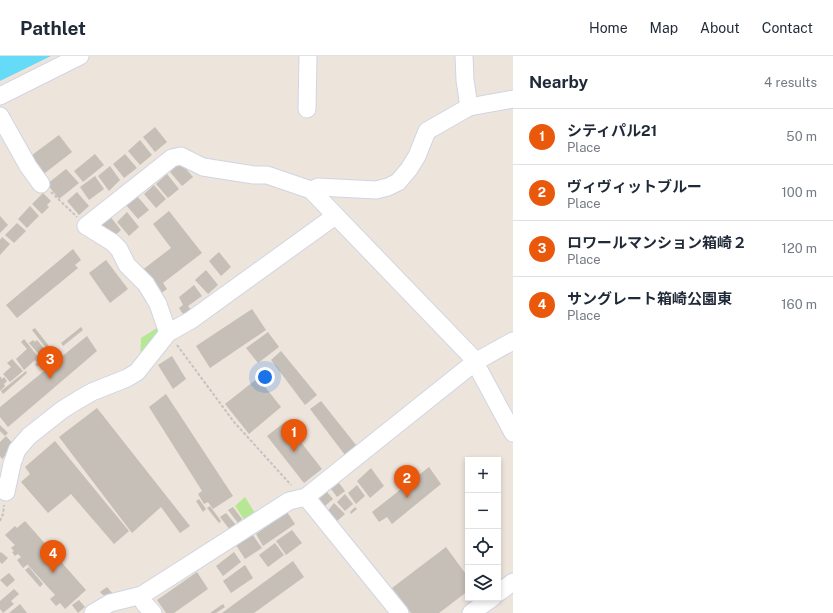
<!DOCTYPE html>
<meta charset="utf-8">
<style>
:root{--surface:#fff;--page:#f2f2f3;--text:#1f2937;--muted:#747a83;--line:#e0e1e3;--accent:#ea580c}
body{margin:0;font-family:"Public Sans","Noto Sans JP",sans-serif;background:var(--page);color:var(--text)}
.controls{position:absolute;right:12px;bottom:12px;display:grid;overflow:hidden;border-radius:0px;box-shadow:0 2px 6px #0003}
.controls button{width:36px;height:36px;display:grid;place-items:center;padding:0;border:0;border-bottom:1px solid var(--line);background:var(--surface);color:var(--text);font:20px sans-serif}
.you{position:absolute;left:265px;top:321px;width:14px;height:14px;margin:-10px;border:3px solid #fff;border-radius:50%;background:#1a73e8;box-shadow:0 0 0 6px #1a73e833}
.badge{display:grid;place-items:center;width:26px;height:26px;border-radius:50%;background:var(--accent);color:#fff;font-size:13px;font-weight:700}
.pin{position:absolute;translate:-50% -33px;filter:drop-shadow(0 1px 2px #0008)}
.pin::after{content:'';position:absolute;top:21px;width:14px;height:12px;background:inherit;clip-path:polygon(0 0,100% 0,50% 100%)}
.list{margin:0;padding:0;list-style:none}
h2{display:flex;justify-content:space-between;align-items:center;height:52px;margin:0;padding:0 16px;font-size:17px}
h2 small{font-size:13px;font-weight:400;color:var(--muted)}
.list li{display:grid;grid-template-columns:26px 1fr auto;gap:12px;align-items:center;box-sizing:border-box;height:56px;padding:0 16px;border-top:1px solid var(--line)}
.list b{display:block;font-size:15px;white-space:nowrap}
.list p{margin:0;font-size:13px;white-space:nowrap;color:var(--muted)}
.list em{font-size:13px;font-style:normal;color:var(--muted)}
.icon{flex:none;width:22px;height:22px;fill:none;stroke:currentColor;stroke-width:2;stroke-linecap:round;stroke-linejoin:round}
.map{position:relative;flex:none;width:513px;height:557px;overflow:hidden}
header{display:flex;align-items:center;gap:24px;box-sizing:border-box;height:56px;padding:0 20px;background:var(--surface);border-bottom:1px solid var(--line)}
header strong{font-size:19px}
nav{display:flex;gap:22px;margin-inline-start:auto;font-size:14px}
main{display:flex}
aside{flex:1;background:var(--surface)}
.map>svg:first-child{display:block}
</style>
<header>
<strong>Pathlet</strong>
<nav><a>Home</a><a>Map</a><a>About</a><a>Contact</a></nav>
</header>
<main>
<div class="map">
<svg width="513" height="557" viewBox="0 0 513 557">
<rect width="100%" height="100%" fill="#ede4db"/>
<!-- green -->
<g fill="#b6e893">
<path d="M163 268 140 307 141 282Z"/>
<path d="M245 441 255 457 245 465 235 450Z"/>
</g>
<!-- water -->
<path fill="#66dbf7" d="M0 0H51L0 25Z"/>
<!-- building -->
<g fill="#c5bfb7">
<path d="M155 71 167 86 155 96 143 81Z"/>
<path d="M59 79 72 96 41 120 28 102Z"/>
<path d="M140 84 152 99 140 109 128 95Z"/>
<path d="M95 98 104 109 83 126 74 115Z"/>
<path d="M125 98 137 112 124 122 113 108Z"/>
<path d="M180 106 193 121 182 130 170 116Z"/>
<path d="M110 110 120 124 109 135 98 120Z"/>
<path d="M66 113 79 127 59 143 47 128Z"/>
<path d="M167 118 179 133 168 142 156 128Z"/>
<path d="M95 120 104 133 89 144 80 131Z"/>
<path d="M154 129 166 143 156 152 144 138Z"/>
<path d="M77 136 89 150 79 159 67 145Z"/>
<path d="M43 137 51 145 47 149 49 151 42 158 32 148Z"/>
<path d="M137 140 149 154 138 163 126 149Z"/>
<path d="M30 150 39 160 27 172 18 163Z"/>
<path d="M169 155 202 197 163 227 167 233 157 240 141 215 171 192 153 168Z"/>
<path d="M127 156 139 171 129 180 117 166Z"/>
<path d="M109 159 121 174 111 183 99 168Z"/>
<path d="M0 160 8 169 0 177Z"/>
<path d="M17 167 26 175 14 187 5 179Z"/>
<path d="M2 181 10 188 0 199V184Z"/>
<path d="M73 193 81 204 75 209 78 212 17 262 6 249Z"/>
<path d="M219 196 231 211 221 220 209 205Z"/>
<path d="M106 204 128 233 110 247 89 217Z"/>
<path d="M206 214 218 229 208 238 195 224Z"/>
<path d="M194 229 202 240 188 250 192 255 185 261 179 252 183 249 179 241Z"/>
<path d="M252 253 266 274 210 312 196 290Z"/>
<path d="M81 271 83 274 63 290 61 287Z"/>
<path d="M35 272 52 294 49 296 32 274Z"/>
<path d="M268 276 279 291 258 307 246 292Z"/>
<path d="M87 280 97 295 8 371 0 361V351Z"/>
<path d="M24 283 40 303 36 306 35 304 24 314 16 303 27 293 21 286Z"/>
<path d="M33 284 35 286 37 284 48 297 42 302 29 287Z"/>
<path d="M281 295 317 339 305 349 271 304Z"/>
<path d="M172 300 186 323 173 333 158 309Z"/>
<path d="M12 303 23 315 10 326 3 318 11 311 7 307Z"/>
<path d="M42 303 44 305 37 311 35 308Z"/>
<path d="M26 315 27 317 3 338 1 335Z"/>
<path d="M0 320 2 323 4 321 7 325 4 328 5 330 0 335Z"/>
<path d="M258 322 281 351 249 378 225 348Z"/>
<path d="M166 338 233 440 213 453 208 446 204 448 198 438 202 435 149 351Z"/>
<path d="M321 345 356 389 345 399 310 353Z"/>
<path d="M97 352 190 470 180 477 161 451 132 477 59 381Z"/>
<path d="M285 366 322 413 304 427 267 380Z"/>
<path d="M0 369 8 377 5 380 0 375Z"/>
<path d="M6 380 15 390 2 403 0 400V386Z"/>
<path d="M55 385 129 475 114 488 71 438 48 457 21 426 30 418 25 411Z"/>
<path d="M429 411 441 428 392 468 387 461 379 466 372 456Z"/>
<path d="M371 412 384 430 370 442 357 425Z"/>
<path d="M339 427 345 435 337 441 331 433Z"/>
<path d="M357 429 365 440 356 448 348 437Z"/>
<path d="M327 436 333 443 325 450 319 443Z"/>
<path d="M345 438 353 448 345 455 337 446Z"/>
<path d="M199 443 206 453 203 456 196 445Z"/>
<path d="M334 447 345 458 336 466 326 457Z"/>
<path d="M210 450 221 465 219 467 207 452Z"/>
<path d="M233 451 242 463 238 467 228 454Z"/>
<path d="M355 451 357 453 351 458 350 456Z"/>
<path d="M287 456 295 468 263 490 256 478Z"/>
<path d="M226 457 236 469 230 474 220 461Z"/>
<path d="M25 465 86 534 65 553 60 547 56 550 50 543 55 539 27 508V509L23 512 17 504 21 501 18 498 15 500 12 496 14 495 11 492 15 489 5 479 15 470 17 472Z"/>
<path d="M292 474 302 487 286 499 276 485Z"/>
<path d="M252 478 262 492 245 503 236 489Z"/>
<path d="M275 487 284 499 268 511 259 499Z"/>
<path d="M446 491 468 521V535L439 557H411L392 532Z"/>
<path d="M1 496 8 502 2 508 0 506V497Z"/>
<path d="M234 496 241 506 223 520 216 510Z"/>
<path d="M293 505 304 521 254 557H222Z"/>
<path d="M245 509 253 522 231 537 223 525Z"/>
<path d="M29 511 43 528 40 531 25 514Z"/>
<path d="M197 516 208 533 174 557H166L157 544Z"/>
<path d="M9 517 15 524 7 531 0 524Z"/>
<path d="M107 531 113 538 111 539H103L100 536Z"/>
<path d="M14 533 19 538 11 545 14 548 3 557 0 553V545Z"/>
<path d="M79 544 85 551 78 557 72 549Z"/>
<path d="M20 548 27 557H9Z"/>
<path d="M223 548 225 551 216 557H210Z"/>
</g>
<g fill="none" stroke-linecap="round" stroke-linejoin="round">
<defs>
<g id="minor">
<path d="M464 0 465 24 469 51 513 43"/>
<path d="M0 40 80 0"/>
<path d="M307 53 308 0"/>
<path d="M0 60 28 110 41 128"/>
<path d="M311 134 318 131 376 134 388 131 398 126 409 113 417 100 427 75 469 51"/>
<path d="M168 277 158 248 146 228 127 209 119 193 112 186 86 170 172 102 181 100 203 111 254 119H267L311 134 472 301 513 377"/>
<path d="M0 432 6 436 12 408 17 394 29 380 62 354 78 344 92 336 127 322 137 316 168 277 191 264 335 160"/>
<path d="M306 441 400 557"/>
<path d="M498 537 513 526"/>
<path d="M142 539 144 547 153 557"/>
<path d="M93 557 110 547 142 539 289 445 306 441 475 306 513 285"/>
<path d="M471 557 492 542"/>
</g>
</defs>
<!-- minor casing -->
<use href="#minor" stroke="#d0d5e4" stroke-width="19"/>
<!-- path -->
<g stroke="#c3c3c3" stroke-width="2" stroke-dasharray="3 2" stroke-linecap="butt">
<path d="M51 136 77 161"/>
<path d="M177 289 234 366 291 429"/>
<path d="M0 465 3 458 4 449"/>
</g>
<!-- minor -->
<use href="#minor" stroke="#fff" stroke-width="17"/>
</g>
</svg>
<div class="controls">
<button>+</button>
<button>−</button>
<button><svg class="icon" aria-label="locate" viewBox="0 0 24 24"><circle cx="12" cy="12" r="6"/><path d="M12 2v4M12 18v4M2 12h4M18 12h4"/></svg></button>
<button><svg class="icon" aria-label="layers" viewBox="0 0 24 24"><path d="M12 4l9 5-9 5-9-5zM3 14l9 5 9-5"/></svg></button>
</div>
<div class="you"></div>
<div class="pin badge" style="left:294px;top:396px">1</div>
<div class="pin badge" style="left:407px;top:442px">2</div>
<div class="pin badge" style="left:50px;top:323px">3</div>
<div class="pin badge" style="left:53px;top:517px">4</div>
</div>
<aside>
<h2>Nearby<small>4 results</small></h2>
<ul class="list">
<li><span class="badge">1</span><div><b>シティパル21</b><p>Place</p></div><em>50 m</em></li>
<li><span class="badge">2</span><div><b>ヴィヴィットブルー</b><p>Place</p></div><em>100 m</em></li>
<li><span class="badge">3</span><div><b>ロワールマンション箱崎２</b><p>Place</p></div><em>120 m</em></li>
<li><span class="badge">4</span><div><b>サングレート箱崎公園東</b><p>Place</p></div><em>160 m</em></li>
</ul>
</aside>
</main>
